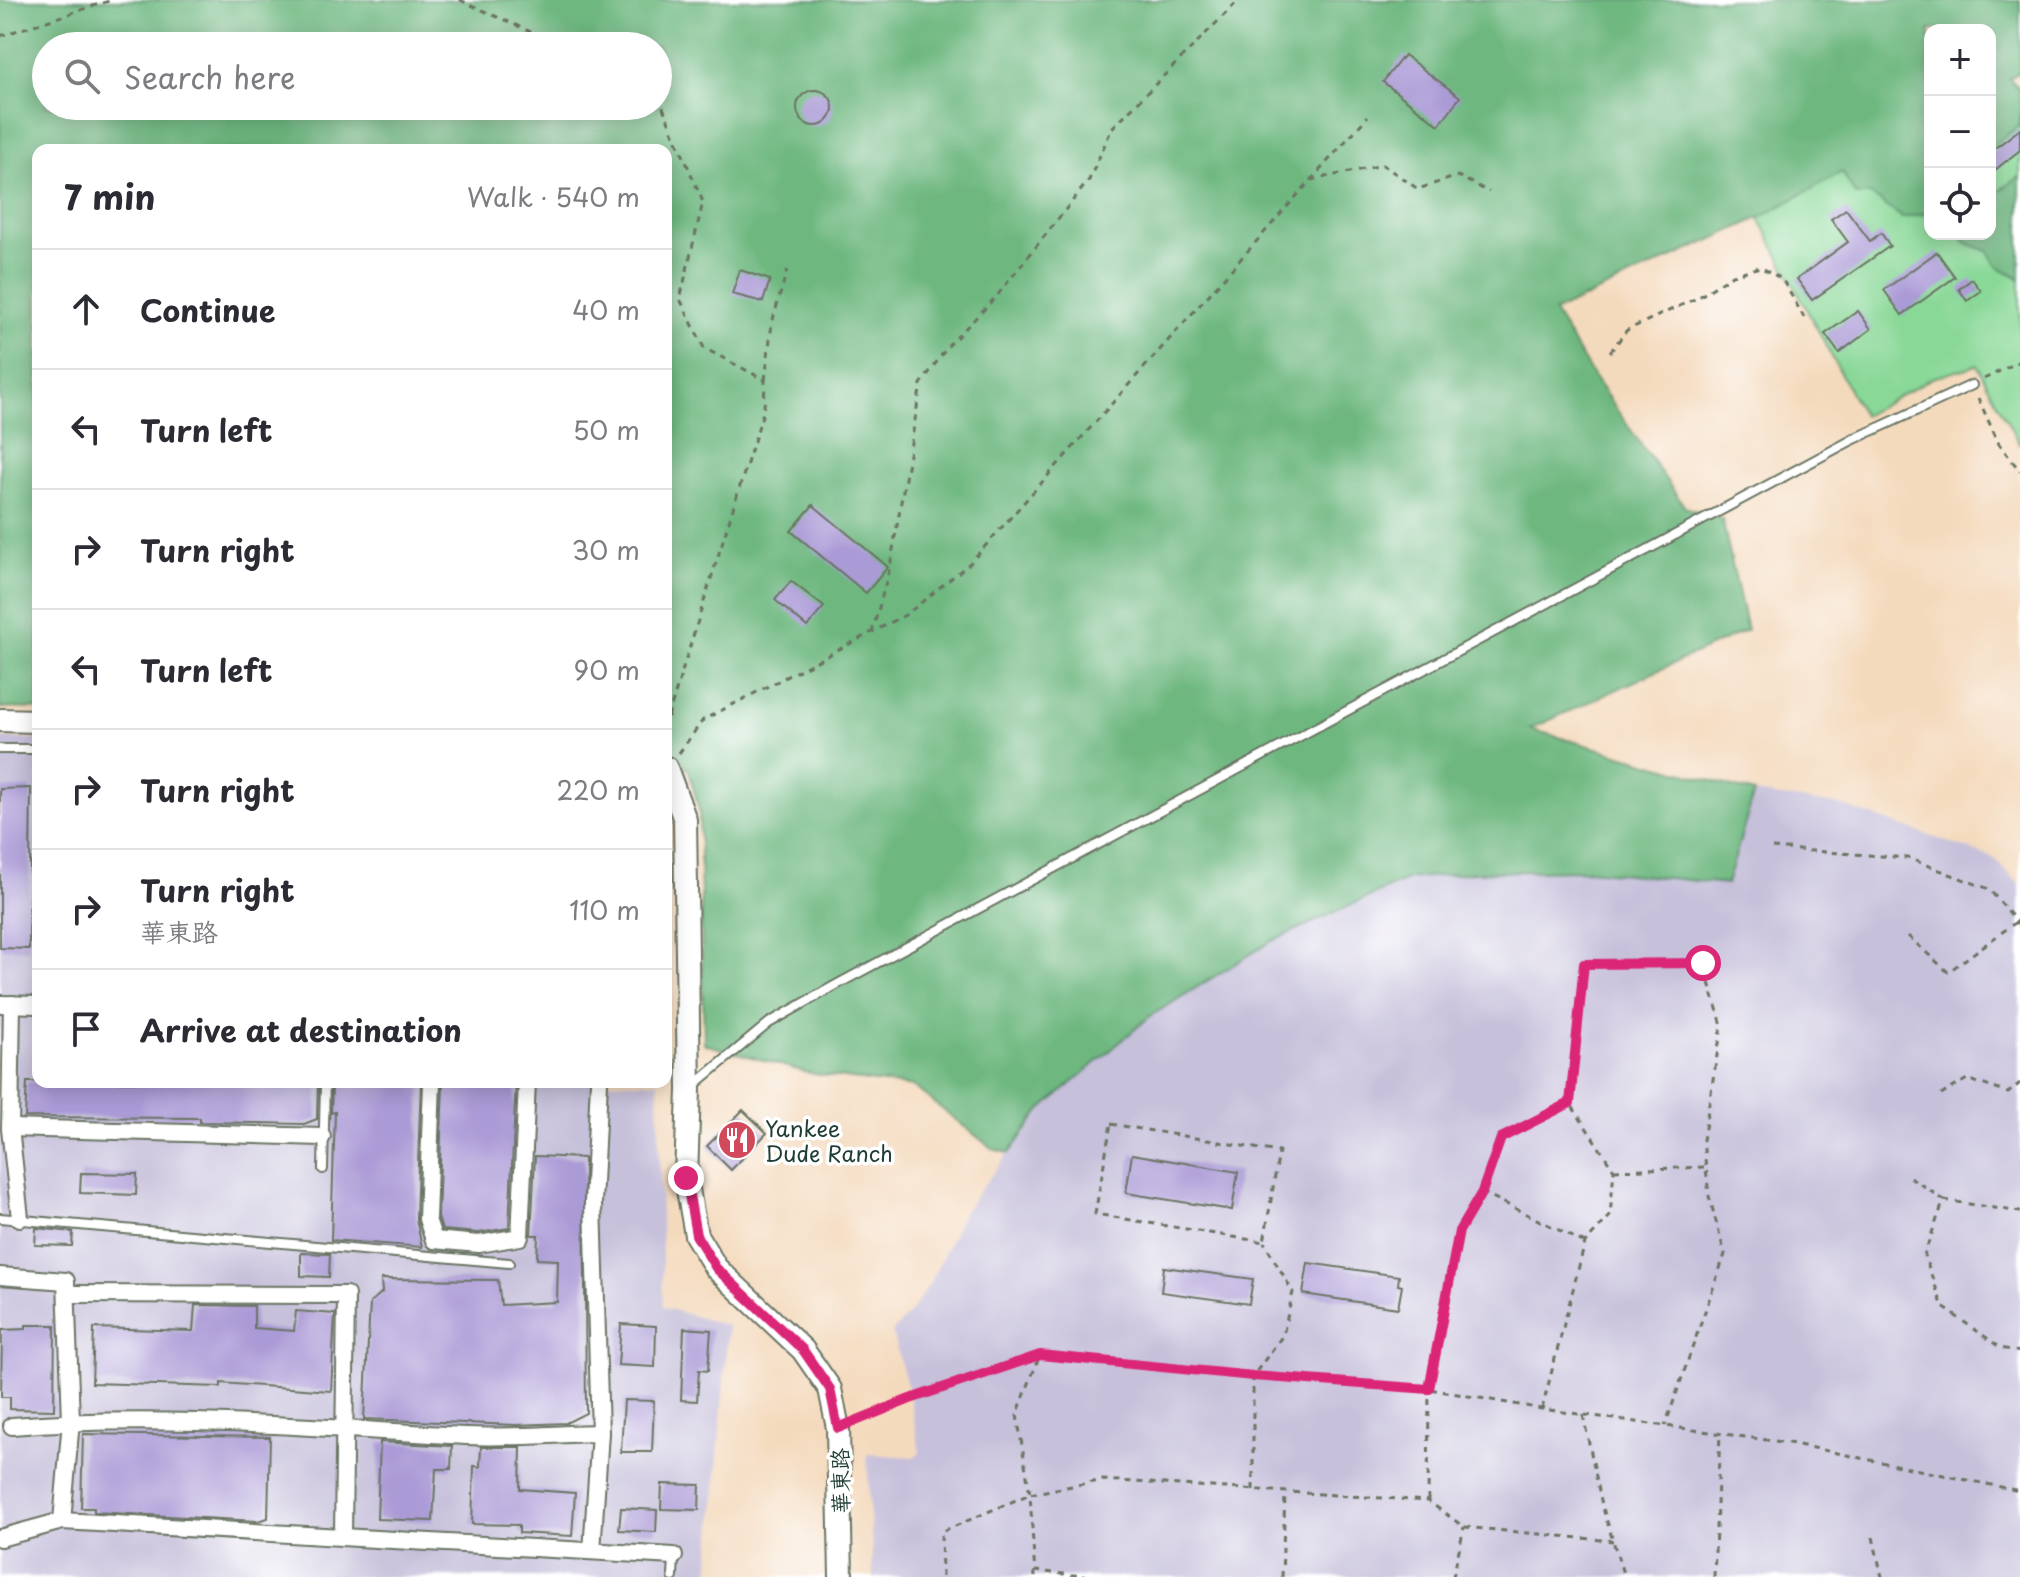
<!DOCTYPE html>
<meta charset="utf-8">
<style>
:root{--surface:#fff;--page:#f2f2f3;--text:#2b2b33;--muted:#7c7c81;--line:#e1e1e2}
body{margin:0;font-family:"Playpen Sans","LXGW WenKai TC",sans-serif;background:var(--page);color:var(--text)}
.controls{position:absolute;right:24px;top:24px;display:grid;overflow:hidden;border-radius:16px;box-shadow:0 4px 20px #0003}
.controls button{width:72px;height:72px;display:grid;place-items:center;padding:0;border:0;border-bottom:2px solid var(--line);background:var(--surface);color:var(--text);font:40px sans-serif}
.stop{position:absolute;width:24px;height:24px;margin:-18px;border:6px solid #db2777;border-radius:50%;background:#fff}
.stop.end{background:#db2777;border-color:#fff;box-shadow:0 2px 8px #0008}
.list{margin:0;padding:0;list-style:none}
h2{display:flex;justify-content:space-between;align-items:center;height:104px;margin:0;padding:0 32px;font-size:34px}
h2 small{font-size:26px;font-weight:400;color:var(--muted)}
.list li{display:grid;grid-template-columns:52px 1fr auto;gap:24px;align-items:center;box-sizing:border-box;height:120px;padding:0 32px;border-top:2px solid var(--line)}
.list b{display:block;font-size:30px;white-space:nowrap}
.list p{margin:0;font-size:26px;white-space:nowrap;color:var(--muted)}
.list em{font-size:26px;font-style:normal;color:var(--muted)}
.icon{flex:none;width:44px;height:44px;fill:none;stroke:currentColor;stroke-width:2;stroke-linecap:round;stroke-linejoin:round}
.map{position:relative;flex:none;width:2020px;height:1577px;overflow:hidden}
.search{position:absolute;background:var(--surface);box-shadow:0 4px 20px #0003;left:32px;top:32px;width:640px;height:88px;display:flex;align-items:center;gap:20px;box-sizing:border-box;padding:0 28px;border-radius:44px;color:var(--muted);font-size:30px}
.panel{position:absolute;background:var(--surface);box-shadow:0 4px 20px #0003;left:32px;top:144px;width:640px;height:944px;border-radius:16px}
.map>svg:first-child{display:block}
</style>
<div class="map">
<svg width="2020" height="1577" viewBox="0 0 2020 1577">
<rect width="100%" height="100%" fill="#fff"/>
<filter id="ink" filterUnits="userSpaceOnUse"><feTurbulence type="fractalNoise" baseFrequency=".0125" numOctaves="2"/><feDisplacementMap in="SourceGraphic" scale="16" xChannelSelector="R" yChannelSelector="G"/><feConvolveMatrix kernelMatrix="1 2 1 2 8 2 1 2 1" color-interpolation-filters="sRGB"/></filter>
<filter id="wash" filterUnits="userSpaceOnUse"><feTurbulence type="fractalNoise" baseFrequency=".006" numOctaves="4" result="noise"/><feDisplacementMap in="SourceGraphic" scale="32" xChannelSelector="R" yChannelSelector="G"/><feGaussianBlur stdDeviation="1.8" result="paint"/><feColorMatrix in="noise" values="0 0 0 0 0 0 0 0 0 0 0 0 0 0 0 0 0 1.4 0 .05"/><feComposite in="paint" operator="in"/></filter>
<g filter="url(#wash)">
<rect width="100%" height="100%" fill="#f4dabd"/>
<!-- industrial -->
<g fill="#c6c0da">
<path d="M0 738 38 739V1082H658L663 1307 728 1326 709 1577H0Z"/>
<path d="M1754 793 1843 806 1994 858 2020 885V1577H873L867 1454 915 1457 920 1453 908 1389 892 1332 910 1313 930 1283 964 1211 1041 1110 1149 1017 1272 941 1408 879 1474 872 1588 870 1727 884Z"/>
</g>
<!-- green -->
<g fill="#89d897" stroke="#548a66" stroke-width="2">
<path d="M2020 125V176L1993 196 1990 148Z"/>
<path d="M1842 171 1902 218 1930 213V234H1959L1967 243 1989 251 1996 265 2020 279V445L1977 365 1932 378 1863 416 1759 218Z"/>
</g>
<!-- forest -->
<g fill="#6eb880" stroke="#467a5a" stroke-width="2" fill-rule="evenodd">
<path d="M0 0H2020V72L2009 78 2020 89V125L1990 148V30H1930V213L1902 218 1870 194 1856 196 1842 172 1759 218 1554 312 1593 376 1685 507 1722 519 1747 630 1530 729 1754 793 1727 884 1588 870 1474 872 1408 879 1272 941 1149 1017 1041 1110 1009 1153 993 1149 914 1087 813 1074 704 1044 699 810 689 770 666 746V150H38V709L0 708ZM46 46H658V106H46Z"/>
<path d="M2020 176V279L1996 265 1988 251 1966 243 1959 234H1990V193L1993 195Z"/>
</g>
<g id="blocks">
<!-- building -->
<g fill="#aa9ad6">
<path d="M1404 55 1460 97 1439 125 1383 82Z"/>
<circle cx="815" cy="108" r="18"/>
<path d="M2020 129V150L1990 174V152Z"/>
<path d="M1846 209 1870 241 1881 233 1890 246 1812 300 1797 279 1848 242 1831 219Z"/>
<path d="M1937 252 1955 277 1902 315 1884 290Z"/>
<path d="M740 270 770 280 763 302 732 294Z"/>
<path d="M1972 279 1981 291 1967 301 1959 289Z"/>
<path d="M1858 311 1871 329 1839 353 1825 334Z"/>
<path d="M813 505 888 567 866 593 791 531Z"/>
<path d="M791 581 824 607 807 627 775 600Z"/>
<path d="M31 788 29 949 0 948V789Z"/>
<path d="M27 1082H318L317 1119 304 1124 200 1122V1118L25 1117Z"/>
<path d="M332 1082H421L416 1219 422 1247 331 1240 335 1112 331 1113Z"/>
<path d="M443 1082H516L509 1228 479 1233 442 1230 438 1217Z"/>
<path d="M743 1110 767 1133 731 1170 707 1146Z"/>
<path d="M1132 1154 1238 1172 1232 1210 1126 1193Z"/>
<path d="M535 1156 584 1158 586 1413 566 1423 516 1425 364 1419 370 1303 382 1292 381 1279 498 1280 501 1305 557 1302 558 1260 537 1259 538 1235H531Z"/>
<path d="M81 1173 137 1174 136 1195 80 1193Z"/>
<path d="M36 1228 73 1232 72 1246 35 1245Z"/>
<path d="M301 1253 330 1254 329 1277 301 1276Z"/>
<path d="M1308 1263 1399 1276 1398 1285 1402 1286 1398 1308 1303 1294Z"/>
<path d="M1164 1267 1253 1279 1249 1304 1161 1292Z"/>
<path d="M195 1305 254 1306V1328L294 1331 296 1311 335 1314 331 1391 221 1383V1387L92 1383 94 1328 193 1331Z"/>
<path d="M621 1324 656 1326 655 1367 618 1365Z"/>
<path d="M26 1325H55L54 1410 10 1409V1397H1L2 1330 26 1329Z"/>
<path d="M684 1328 711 1330 708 1371 699 1370 697 1401 681 1400Z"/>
<path d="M624 1400 654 1401 652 1452H621Z"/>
<path d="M83 1434 270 1437 268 1518 257 1521 94 1512V1508H81Z"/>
<path d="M380 1442 452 1446 451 1469H436L433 1521 377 1519Z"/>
<path d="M481 1447H521L520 1489 575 1493 572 1536 519 1533V1525L472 1524 474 1466 480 1467Z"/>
<path d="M662 1484 700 1485 699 1510 661 1509Z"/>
<path d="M621 1508 657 1510 656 1532 619 1530Z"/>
</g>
</g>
</g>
<g filter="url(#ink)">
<use href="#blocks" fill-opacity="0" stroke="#6a7464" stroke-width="2"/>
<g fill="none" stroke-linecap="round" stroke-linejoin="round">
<defs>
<g id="lane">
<path d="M0 749H38"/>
<path d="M692 1087 769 1023 836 985 1852 440 1972 385"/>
<path d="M323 1169 325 1082"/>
<path d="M0 1218 509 1263"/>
<path d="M673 1577 674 1556"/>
</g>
<g id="street">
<path d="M0 1004 38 1005"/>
<path d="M12 1004 10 1128 20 1218"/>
<path d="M432 1082 427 1219 434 1240 479 1244 520 1237 527 1082"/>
<path d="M10 1128 322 1137"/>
<path d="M0 1276 66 1281 71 1421 62 1521"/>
<path d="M68 1294 346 1295 343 1535"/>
<path d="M12 1426C163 1414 315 1428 466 1436 510 1438 555 1434 600 1433"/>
<path d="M0 1538 62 1521 674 1556"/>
<path d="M592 1551 600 1433 593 1203 599 1082"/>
</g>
<g id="secondary">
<path d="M0 720 38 721"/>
<path d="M666 768 685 820 689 1090 686 1178 696 1235 716 1268 803 1350 830 1389 838 1428 841 1577"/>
</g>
</defs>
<!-- lane casing -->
<use href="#lane" stroke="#6a7464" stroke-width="12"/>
<!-- street casing -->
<use href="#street" stroke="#6a7464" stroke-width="20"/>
<!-- secondary casing -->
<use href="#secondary" stroke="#6a7464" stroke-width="26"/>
<!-- path -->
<g stroke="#6a7464" stroke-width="3" stroke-dasharray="6 6" stroke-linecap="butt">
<path d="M460 0 562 46"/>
<path d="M0 36 112 0"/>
<path d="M658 96 703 202 680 299 704 348 765 380 764 409 666 723"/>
<path d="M1311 180 1383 165 1418 189 1458 176 1489 192"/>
<path d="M1610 352 1627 330 1699 297 1732 275 1760 267 1782 279 1806 321"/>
<path d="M1984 379 2020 361"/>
<path d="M765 380 772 323 787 270"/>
<path d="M1978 398 1999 444 2020 471"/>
<path d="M872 633 890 567 921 384 948 346 996 297 1089 180 1112 128 1239 0"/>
<path d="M679 753 703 720 907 614 970 563 1368 116"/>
<path d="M1772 848 1908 858 1989 889 2020 926"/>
<path d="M1908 936 1948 972 2016 922"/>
<path d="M1941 1095 1967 1079 2008 1093 2020 1083"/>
<path d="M1111 1124 1279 1152 1264 1242 1095 1214Z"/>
<path d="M1614 1170 1706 1167"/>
<path d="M1910 1177 1944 1200 1924 1255 1943 1307 2001 1348 2020 1352"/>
<path d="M1482 1192 1585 1243"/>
<path d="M1944 1200 2020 1212"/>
<path d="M1542 1409 1585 1243 1610 1216 1614 1170 1570 1103"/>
<path d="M1583 1415 1602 1505 1624 1577"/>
<path d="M856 1421 1040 1355 1253 1376 1429 1389 1542 1409 1789 1443 2020 1491"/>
<path d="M1253 1490V1376L1283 1335 1293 1292 1264 1242"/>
<path d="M1428 1501 1429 1389 1459 1231 1482 1192 1501 1138 1570 1103 1584 964 1703 963 1722 1025 1703 1140 1709 1196 1725 1254 1665 1426"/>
<path d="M1873 1537 1882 1577"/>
<path d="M1035 1571 1094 1577"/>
<path d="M942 1577 941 1532 1030 1494 1017 1415 1039 1357"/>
<path d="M1035 1577 1030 1494 1103 1480 1428 1501 1464 1527 1613 1541"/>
<path d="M1282 1577 1285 1493"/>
<path d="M1453 1577 1464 1527"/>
<path d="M1714 1577 1720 1433"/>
</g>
<!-- lane -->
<use href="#lane" stroke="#fff" stroke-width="8"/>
<!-- street -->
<use href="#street" stroke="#fff" stroke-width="16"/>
<!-- secondary -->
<use href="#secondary" stroke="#fff" stroke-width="22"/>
</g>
</g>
<g fill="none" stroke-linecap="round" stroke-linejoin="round" filter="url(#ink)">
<!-- route -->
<path stroke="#db2777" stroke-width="10" d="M686 1178 696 1235 716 1268 803 1350 830 1389 838 1428 910 1399 1040 1355 1253 1376 1429 1389 1459 1231 1482 1192 1501 1138 1570 1103 1584 964 1703 963"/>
</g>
<!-- icons -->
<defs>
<symbol id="restaurant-disc" viewBox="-11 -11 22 22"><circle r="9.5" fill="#d1495b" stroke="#fff"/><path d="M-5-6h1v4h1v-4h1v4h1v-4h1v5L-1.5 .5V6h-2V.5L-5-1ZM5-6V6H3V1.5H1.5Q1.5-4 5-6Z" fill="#fff"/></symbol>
</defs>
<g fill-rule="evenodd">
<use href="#restaurant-disc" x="715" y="1118" width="44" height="44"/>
</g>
<g text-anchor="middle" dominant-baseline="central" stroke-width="7" stroke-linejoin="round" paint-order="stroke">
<!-- poi labels -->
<g font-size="22" fill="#1f3d34" stroke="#fff" text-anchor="start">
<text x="765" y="1127">Yankee<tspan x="765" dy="25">Dude Ranch</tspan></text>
</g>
<!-- street labels -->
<g font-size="22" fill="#1f3d34" stroke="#fff">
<text transform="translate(839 1481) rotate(-91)">華東路</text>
</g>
</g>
</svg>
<div class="controls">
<button>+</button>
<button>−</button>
<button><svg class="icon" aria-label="locate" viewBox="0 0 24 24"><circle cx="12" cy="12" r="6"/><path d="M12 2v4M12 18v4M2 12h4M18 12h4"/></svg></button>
</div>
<div class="stop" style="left:1703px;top:963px"></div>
<div class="stop end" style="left:686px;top:1178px"></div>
<div class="search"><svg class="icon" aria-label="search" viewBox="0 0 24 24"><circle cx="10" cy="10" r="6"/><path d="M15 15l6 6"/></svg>Search here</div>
<section class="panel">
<h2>7 min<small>Walk · 540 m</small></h2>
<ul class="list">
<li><svg class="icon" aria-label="ahead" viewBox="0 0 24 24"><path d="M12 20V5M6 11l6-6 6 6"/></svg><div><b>Continue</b></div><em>40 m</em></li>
<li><svg class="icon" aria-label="left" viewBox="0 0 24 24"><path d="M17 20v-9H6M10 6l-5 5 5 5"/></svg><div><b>Turn left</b></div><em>50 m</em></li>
<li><svg class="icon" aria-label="right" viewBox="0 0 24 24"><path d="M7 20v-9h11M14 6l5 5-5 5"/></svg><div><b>Turn right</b></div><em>30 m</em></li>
<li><svg class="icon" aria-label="left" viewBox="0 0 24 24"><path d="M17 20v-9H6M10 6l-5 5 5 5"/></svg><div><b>Turn left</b></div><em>90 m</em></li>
<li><svg class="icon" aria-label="right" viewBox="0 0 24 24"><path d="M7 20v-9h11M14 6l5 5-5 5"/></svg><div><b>Turn right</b></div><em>220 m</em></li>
<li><svg class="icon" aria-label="right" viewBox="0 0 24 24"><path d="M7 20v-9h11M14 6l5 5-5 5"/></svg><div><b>Turn right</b><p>華東路</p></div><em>110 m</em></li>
<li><svg class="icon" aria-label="arrive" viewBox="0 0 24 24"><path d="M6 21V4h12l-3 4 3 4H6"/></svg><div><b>Arrive at destination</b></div></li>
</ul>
</section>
</div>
